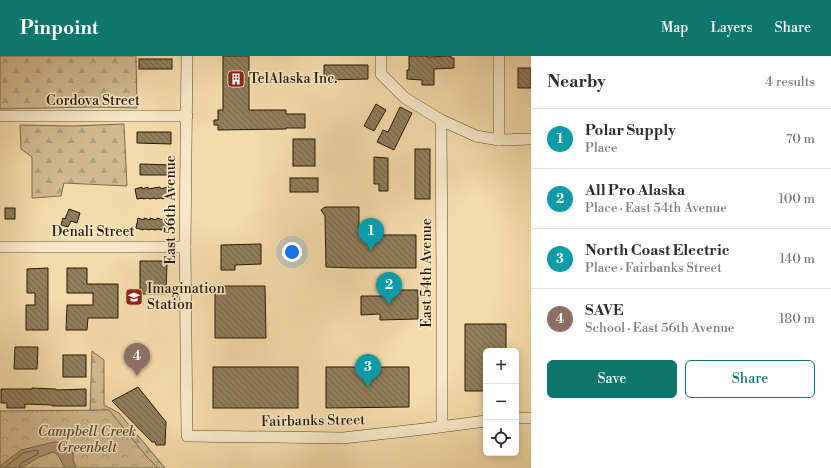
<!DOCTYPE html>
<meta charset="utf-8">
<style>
:root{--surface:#fff;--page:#f2f2f3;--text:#2b2b33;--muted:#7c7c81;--line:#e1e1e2;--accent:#0f766e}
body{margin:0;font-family:"Libre Bodoni",serif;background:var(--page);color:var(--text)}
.controls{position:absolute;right:12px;bottom:12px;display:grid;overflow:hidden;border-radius:6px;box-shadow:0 2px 10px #0003}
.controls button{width:36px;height:36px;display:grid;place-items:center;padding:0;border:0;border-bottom:1px solid var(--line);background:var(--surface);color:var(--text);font:20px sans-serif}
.you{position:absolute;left:292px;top:196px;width:14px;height:14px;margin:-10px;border:3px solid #fff;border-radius:50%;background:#1a73e8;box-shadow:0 0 0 6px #1a73e833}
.badge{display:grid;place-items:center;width:26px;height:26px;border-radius:50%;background:var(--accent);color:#fff;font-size:13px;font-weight:700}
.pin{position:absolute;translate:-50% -33px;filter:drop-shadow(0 1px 2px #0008)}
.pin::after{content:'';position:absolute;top:21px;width:14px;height:12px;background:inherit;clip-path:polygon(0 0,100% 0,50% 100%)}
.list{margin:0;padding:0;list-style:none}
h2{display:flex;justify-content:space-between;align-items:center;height:52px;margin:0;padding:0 16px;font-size:17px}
h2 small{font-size:13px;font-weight:400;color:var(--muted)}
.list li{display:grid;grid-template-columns:26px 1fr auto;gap:12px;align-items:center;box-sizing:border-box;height:60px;padding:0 16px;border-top:1px solid var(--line)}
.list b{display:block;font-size:15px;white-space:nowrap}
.list p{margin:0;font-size:13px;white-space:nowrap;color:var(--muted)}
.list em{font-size:13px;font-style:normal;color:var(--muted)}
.actions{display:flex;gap:8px;padding:12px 16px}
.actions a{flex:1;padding:9px 0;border:1px solid var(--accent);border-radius:6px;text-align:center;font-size:14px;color:var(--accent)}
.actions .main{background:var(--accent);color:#fff}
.icon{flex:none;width:22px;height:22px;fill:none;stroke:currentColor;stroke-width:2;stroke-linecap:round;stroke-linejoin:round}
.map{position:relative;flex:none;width:531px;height:412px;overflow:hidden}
header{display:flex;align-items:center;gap:24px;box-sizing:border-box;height:56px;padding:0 20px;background:var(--accent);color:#fff}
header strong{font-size:19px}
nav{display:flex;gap:22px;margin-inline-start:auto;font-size:14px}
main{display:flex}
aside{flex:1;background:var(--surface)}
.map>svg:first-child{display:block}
</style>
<header>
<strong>Pinpoint</strong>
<nav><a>Map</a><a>Layers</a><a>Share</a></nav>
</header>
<main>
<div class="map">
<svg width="531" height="412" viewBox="0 0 531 412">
<defs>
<pattern id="forest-firs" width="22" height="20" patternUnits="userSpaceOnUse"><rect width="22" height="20" fill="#d1ba8f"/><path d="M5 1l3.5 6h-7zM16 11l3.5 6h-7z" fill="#b39f7a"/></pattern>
<pattern id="park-crowns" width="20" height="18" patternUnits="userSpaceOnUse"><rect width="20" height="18" fill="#d1ba8f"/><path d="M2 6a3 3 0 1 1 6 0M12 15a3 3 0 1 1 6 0" fill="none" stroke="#b39f7a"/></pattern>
<pattern id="building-back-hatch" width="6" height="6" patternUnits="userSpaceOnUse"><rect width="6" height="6" fill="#917e5c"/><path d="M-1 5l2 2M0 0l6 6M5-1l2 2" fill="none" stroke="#76664a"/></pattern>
</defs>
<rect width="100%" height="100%" fill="#f4dbab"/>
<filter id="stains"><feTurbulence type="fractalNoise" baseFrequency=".005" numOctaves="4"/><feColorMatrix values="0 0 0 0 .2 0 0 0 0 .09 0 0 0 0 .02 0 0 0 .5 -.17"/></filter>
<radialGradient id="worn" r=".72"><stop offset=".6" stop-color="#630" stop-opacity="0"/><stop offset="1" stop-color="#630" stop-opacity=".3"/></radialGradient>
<!-- forest -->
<g fill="url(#forest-firs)" stroke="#7c6a4b">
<path d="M0 0H136L137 52 93 51 0 53Z"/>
<path d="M124 68 127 130 64 127 61 140 32 142V101L21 93 20 69 72 70Z"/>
<path d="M92 295 104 304V349L119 357 165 412H88L0 356 90 355Z"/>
</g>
<!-- park -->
<path fill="url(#park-crowns)" stroke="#7c6a4b" d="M109 354 147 401 158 412H0V355Z"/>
<!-- water -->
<path fill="#ae9973" stroke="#786648" d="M54 386 68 388 73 397V404L76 412H65L58 399 53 396 39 401 21 412H0V410L21 394Z"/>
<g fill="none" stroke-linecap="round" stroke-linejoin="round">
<!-- shore -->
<path stroke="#6a593d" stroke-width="1" d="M4 412 23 397 36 394 38 395V398L21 407 19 412"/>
</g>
<!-- building -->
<g fill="url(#building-back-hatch)" stroke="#261907">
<path d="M223 0H249V54H286V58H305V72H286V73L218 74V69H214V64H218V54H223Z"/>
<path d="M409 0H427V1L451 0V2H454V12L434 13V29H422V24L407 23V14H409Z"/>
<rect x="139" y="3" width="33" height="10"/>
<path d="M324 9H368V23L324 24Z"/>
<rect x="518" y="12" width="13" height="20"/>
<path d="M376 48 386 54 374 75 364 70Z"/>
<path d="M400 51 412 57 394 94 377 86 383 74 388 76Z"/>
<path d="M137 76H171V88L137 87Z"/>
<rect x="293" y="83" width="22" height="27"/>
<rect x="415" y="93" width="15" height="50"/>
<path d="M374 101 388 102V135H379V128H374Z"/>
<path d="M140 108 173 109V119H140Z"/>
<rect x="290" y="122" width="28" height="14"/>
<path d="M142 131V133L148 131V133L160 131 161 133 167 131 169 141 162 143 161 142 155 143V142L149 143V142L143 143V142L137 143 135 133Z"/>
<path d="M325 151H359V179H416V212H356L326 211 325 160 321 154Z"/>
<rect x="5" y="152" width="10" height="11"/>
<path d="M69 153 80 157 77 167 71 165 68 171 61 169 63 162 65 163Z"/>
<path d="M138 162 144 164V162L150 164V162L156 164 157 162 163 164V162L171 164 168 174 162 173V174L156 173V174L150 173V174L144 173 143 174 136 172Z"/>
<path d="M261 188V208L235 209V214H221V189Z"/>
<path d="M140 205H167L166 238H140Z"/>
<path d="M48 212V274H26V249H35V237H27V213Z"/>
<path d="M67 212H87V228H118V262H88L87 274H66L67 249H93V237H67Z"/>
<path d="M215 230H265L266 282H215Z"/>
<path d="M382 234H418V263L380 264V258L361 259V240H382Z"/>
<path d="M465 268H506V295H486V335H465Z"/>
<path d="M15 291H38L37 313H14Z"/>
<rect x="63" y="299" width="23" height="22"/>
<rect x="213" y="311" width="85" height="41"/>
<path d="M326 311H409V351L326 352Z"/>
<path d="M138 331 166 366 165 389H156L155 386H152L112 345Z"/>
<path d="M32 332 56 333V334L86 333V350H52V349L25 348V352H7V347H1V333H32Z"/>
</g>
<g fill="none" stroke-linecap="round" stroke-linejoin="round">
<defs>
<g id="minor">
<path d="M187 0 185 191 187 380 343 382 424 373 486 365"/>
<path d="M381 0V18L405 42 441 64 476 80 499 84 531 83"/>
<path d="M499 0V84"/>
<path d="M0 60H187"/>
<path d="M441 64 442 223V370"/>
<path d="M0 191H185"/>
<path d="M516 362H531"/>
</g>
</defs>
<!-- minor casing -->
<use href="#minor" stroke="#5a4a30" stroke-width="12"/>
<!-- minor -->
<use href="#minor" stroke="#f8e8c8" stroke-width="11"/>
</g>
<!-- icons -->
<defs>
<symbol id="building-square" viewBox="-11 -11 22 22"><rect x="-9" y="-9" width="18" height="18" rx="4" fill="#8f2418" stroke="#f8e8c8"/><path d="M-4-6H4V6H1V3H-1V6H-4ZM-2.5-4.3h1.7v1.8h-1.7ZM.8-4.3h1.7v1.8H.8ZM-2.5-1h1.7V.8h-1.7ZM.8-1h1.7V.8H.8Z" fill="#fff"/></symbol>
<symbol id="school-square" viewBox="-11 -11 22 22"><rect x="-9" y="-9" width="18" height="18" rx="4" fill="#8f2418" stroke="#f8e8c8"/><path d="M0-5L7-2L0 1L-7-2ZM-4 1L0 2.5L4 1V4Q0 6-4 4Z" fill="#fff"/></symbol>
</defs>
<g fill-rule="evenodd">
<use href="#building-square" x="226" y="13" width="20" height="20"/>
<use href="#school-square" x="124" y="231" width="20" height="20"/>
</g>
<g text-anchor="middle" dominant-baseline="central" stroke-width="3" stroke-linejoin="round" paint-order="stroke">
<!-- poi labels -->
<g font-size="14" fill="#261907" stroke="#f8e8c8" text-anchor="start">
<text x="249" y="23">TelAlaska Inc.</text>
<text x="147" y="233">Imagination<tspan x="147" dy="16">Station</tspan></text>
</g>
<!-- street labels -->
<g font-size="14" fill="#261907" stroke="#f8e8c8">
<text x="93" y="45">Cordova Street</text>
<text transform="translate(171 154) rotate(-90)">East 56th Avenue</text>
<text x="93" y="176">Denali Street</text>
<text transform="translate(427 217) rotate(-90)">East 54th Avenue</text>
<text transform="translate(313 365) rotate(-1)">Fairbanks Street</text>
</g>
<!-- park labels -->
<g font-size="14" font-style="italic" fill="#594930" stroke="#f8e8c8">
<text x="87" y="376">Campbell Creek<tspan x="87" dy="16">Greenbelt</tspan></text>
</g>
</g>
<rect width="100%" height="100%" filter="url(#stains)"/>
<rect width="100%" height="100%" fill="url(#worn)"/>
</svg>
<div class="controls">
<button>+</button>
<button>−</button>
<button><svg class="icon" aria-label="locate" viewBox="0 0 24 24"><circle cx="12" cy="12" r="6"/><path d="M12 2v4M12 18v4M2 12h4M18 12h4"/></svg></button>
</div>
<div class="you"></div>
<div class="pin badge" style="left:371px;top:195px;background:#0f9aa8">1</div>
<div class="pin badge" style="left:389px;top:249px;background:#0f9aa8">2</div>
<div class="pin badge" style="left:368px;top:331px;background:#0f9aa8">3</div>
<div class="pin badge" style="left:137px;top:320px;background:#8d6e63">4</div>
</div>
<aside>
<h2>Nearby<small>4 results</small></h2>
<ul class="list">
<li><span class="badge" style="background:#0f9aa8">1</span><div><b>Polar Supply</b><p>Place</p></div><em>70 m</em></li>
<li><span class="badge" style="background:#0f9aa8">2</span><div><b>All Pro Alaska</b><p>Place · East 54th Avenue</p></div><em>100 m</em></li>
<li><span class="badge" style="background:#0f9aa8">3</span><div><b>North Coast Electric</b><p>Place · Fairbanks Street</p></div><em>140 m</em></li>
<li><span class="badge" style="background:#8d6e63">4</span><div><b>SAVE</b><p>School · East 56th Avenue</p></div><em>180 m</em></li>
</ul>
<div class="actions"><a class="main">Save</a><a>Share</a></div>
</aside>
</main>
